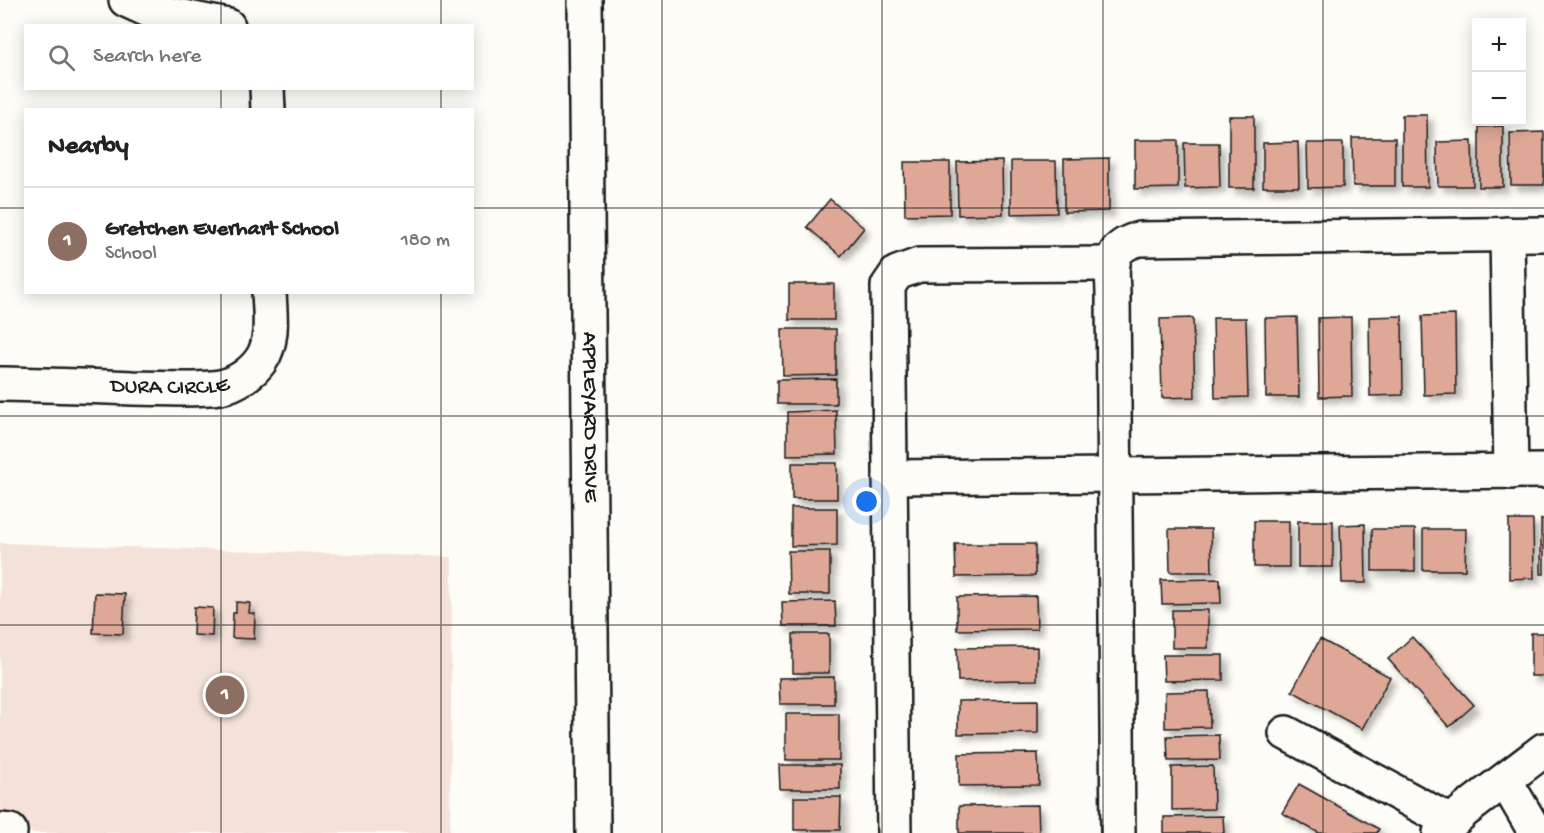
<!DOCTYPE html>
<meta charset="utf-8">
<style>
:root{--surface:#fff;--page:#f2f2f2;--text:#222;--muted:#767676;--line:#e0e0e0;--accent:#c8321e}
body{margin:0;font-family:"Gochi Hand",sans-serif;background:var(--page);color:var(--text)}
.controls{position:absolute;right:18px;top:18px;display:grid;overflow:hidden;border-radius:0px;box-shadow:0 3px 15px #0003}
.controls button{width:54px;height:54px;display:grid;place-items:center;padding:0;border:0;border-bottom:2px solid var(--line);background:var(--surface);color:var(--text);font:30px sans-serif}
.you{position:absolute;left:867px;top:502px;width:21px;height:21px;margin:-15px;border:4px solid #fff;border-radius:50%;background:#1a73e8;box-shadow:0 0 0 9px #1a73e833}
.badge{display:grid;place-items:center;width:39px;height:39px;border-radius:50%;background:var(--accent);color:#fff;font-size:20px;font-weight:700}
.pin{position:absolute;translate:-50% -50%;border:3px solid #fff;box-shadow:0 2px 6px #0006}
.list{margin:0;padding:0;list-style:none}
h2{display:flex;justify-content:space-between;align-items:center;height:78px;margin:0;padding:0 24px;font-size:26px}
h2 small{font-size:20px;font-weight:400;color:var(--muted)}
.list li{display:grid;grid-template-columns:39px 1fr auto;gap:18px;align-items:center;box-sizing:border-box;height:108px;padding:0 24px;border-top:2px solid var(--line)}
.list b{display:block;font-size:22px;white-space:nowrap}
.list p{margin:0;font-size:20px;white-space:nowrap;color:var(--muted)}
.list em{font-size:20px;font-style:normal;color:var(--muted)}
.icon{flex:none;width:33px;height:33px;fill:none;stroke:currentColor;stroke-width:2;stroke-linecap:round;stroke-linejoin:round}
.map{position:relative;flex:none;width:1544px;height:833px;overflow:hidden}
.search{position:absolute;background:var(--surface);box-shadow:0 3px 15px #0003;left:24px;top:24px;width:450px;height:66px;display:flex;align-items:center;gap:15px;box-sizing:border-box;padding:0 21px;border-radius:0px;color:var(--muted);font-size:22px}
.panel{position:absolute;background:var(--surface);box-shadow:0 3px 15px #0003;left:24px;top:108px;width:450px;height:186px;border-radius:0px}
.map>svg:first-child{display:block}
</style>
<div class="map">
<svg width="1544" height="833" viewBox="0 0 1544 833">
<defs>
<filter id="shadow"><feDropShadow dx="5.5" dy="5.5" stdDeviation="3" flood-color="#0004"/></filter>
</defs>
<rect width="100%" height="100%" fill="#fdfcf7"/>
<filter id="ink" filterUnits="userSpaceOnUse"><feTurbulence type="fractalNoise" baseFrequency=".0167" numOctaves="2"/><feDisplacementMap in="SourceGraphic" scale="12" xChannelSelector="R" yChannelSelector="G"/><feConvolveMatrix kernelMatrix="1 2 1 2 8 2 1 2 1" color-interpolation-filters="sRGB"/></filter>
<g filter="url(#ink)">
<!-- built -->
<path fill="#f4e2da" d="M0 543 452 557 450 833H0Z"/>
<!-- building -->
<g fill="#dea796" stroke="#1c1c1c" stroke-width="1.5" filter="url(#shadow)">
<path d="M1402 115H1427L1428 187H1402Z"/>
<rect x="1229" y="116" width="25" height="72"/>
<path d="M1503 126V187H1479V127Z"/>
<path d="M1544 132V185H1511L1510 133Z"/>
<path d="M1352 138H1395V186H1353Z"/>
<path d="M1135 140H1178V188L1135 189Z"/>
<path d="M1472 141 1473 186H1438L1437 142Z"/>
<path d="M1298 142 1299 187H1263V143Z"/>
<path d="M1184 143H1219L1220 187 1185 188Z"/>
<path d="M1307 143H1343V187L1308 188Z"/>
<path d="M1109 158V211L1064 212V159Z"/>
<path d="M1002 161 1003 214 958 215 957 162Z"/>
<path d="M1011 161H1056L1057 213 1011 214Z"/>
<path d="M904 162H950V214L905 215Z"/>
<path d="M830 199 864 228 841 256 807 227Z"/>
<rect x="789" y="284" width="45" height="36"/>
<path d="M1455 315 1456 394 1424 395 1422 316Z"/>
<path d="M1402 316 1403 395 1370 396 1369 317Z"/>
<path d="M1297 317 1299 397H1266L1265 318Z"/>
<path d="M1351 317 1352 396 1319 397 1318 318Z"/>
<path d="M1193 318 1195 397 1162 398 1160 319Z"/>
<path d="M1213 318H1246L1248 397 1215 398Z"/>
<path d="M782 329H836V375L783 376Z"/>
<path d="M836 379V404H777V380Z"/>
<path d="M836 410 837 454 787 455V412Z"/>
<rect x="792" y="463" width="45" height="36"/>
<path d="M791 508H837V545L791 546Z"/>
<rect x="1541" y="519" width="3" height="55"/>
<path d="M1509 520H1533L1534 578 1509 579Z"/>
<rect x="1254" y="521" width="35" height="46"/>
<rect x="1298" y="521" width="35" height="46"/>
<path d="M1365 524 1366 583H1342L1340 525Z"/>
<path d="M1169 529H1211L1212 572H1170Z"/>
<rect x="1372" y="529" width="43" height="42"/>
<path d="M1423 529H1466L1465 570H1423Z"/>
<path d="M955 544H1035V576L956 577Z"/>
<path d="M788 551H830V594H789Z"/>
<path d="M1220 579 1221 603 1162 604 1161 580Z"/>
<path d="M95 593 125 594 123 634 93 633Z"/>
<path d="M1036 596 1037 629 957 630V597Z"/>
<path d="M835 601 836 626H783L782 602Z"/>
<path d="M236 602 250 603 249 613 255 614 254 639 232 638 233 613H236Z"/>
<path d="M194 607 213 608 212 636 193 635Z"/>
<rect x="1172" y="610" width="36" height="38"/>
<rect x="1531" y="633" width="13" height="43"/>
<rect x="793" y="634" width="36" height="39"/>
<path d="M1412 637 1474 705 1449 727 1388 659Z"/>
<path d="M1320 639 1390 677 1362 729 1292 691Z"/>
<path d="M1037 647V680L958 681 957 648Z"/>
<path d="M1163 655H1223V680L1164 681Z"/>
<path d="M834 677V704H780L779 678Z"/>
<path d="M1209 691 1210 727 1165 728V692Z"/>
<path d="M1038 700V733L958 734V701Z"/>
<rect x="786" y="714" width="53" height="46"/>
<path d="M1219 735 1220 760 1168 761 1167 736Z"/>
<path d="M1038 753 1039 785 959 786V754Z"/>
<path d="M779 765H840V789H780Z"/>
<path d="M1213 766 1214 809 1172 810V767Z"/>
<path d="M1299 784 1379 829 1377 833H1319L1282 813Z"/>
<path d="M794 797H841L840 830H794Z"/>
<path d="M1038 805 1039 833H959V806Z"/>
<path d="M1223 816 1224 833H1164V817Z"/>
</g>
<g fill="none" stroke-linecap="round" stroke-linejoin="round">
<defs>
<g id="minor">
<path d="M126 0 148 10 228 26"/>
<path id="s1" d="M585 0 593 833"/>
<path d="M267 88 268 110"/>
<path d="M1507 234 1511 472"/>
<path id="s2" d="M0 384C44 385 89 386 133 388 162 388 192 391 220 387 236 384 252 373 261 360 274 341 270 314 269 292"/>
<path d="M890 477 1544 471"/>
<path d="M1286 733 1451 822"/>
<path d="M1505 780 1536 833"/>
<path d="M0 830 10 831V833"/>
<path d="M894 833 888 286 897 273 919 265 1113 264"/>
<path d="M1118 833 1113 296C1113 267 1105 248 1139 239L1544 234"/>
<path d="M1440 833 1465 810 1544 750"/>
</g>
</defs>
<!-- minor casing -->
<use href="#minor" stroke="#1c1c1c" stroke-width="38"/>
<!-- minor -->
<use href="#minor" stroke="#fdfcf7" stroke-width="33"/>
</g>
</g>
<!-- grid -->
<path fill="none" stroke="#1c1c1c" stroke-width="1.5" stroke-opacity="0.55" d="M221 0V26M441 0V26M662 0V833M882 0V833M1103 0V833M1323 0V833M221 88V110M441 88V110M0 208H26M472 208H1544M221 292V833M441 292V833M0 416H1544M0 625H1544"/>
<g text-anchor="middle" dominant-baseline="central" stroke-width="5" stroke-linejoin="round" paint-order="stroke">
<!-- street labels -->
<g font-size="22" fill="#1c1c1c" stroke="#fdfcf7">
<text stroke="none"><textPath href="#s2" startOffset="170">DURA CIRCLE</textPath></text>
<text stroke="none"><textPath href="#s1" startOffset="417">APPLEYARD DRIVE</textPath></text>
</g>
</g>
</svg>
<div class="controls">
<button>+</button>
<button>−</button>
</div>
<div class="you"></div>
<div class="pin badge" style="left:225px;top:695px;background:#8d6e63">1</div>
<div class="search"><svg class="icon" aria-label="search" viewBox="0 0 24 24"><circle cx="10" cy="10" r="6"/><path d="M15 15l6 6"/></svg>Search here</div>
<section class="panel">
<h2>Nearby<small></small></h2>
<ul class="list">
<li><span class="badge" style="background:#8d6e63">1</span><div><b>Gretchen Everhart School</b><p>School</p></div><em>180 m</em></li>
</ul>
</section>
</div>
